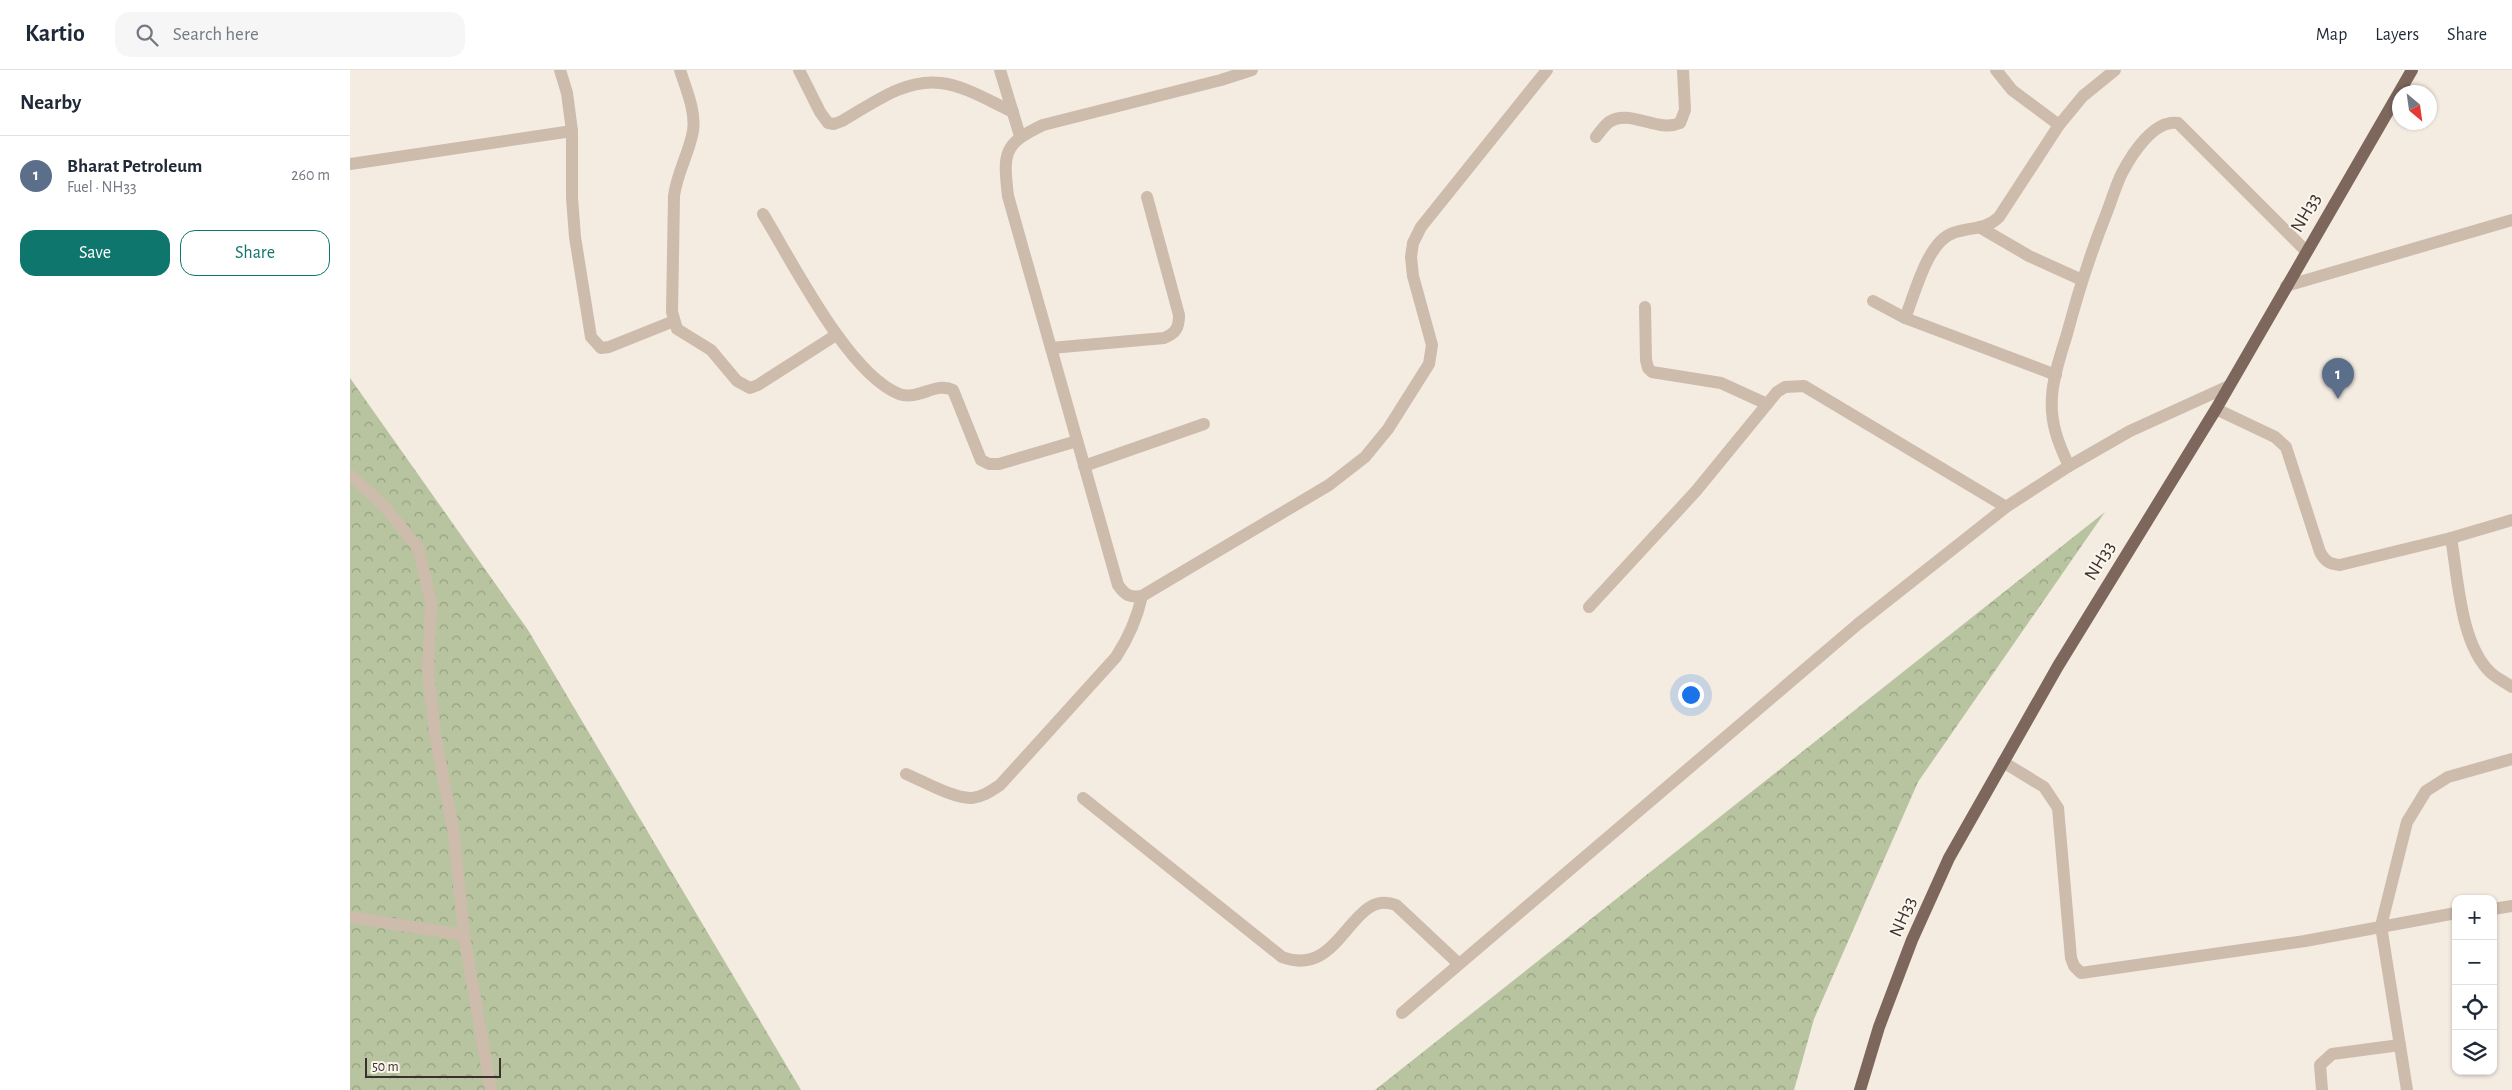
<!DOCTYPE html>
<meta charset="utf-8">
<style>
:root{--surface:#fff;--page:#f6f6f7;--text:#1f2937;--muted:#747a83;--line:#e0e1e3;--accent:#0f766e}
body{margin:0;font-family:"Alegreya Sans",sans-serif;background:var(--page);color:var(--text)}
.controls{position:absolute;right:15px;bottom:15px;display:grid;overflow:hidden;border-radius:10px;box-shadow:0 1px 4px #0004}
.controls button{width:45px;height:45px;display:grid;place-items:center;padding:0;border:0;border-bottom:1px solid var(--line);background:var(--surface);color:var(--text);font:25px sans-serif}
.compass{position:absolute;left:2042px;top:15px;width:45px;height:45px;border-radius:50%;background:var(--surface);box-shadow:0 1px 4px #0004;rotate:151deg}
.scale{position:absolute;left:15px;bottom:12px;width:136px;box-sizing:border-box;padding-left:5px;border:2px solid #3b302b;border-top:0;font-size:14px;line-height:18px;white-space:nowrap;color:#3b302b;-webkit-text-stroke:4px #fbf5ee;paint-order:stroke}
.you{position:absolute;left:1340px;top:624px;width:18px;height:18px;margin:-12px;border:4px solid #fff;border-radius:50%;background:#1a73e8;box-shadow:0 0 0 8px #1a73e833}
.badge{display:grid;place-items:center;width:32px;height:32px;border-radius:50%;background:var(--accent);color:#fff;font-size:16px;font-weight:700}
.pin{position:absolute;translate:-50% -41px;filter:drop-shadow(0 1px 2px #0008)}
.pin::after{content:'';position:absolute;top:26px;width:18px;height:15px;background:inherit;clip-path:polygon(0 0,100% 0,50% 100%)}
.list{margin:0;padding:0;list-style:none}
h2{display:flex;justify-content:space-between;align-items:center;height:65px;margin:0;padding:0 20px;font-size:21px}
h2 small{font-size:16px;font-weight:400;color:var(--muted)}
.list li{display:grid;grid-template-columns:32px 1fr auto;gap:15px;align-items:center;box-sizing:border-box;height:80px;padding:0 20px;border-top:1px solid var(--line)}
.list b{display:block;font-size:19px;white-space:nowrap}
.list p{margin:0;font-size:16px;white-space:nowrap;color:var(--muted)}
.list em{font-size:16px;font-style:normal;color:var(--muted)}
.actions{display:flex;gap:10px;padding:15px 20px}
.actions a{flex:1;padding:11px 0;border:1px solid var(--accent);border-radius:15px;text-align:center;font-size:18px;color:var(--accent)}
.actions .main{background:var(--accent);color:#fff}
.icon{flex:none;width:28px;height:28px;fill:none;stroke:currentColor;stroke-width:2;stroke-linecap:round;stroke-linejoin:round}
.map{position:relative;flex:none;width:2162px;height:1020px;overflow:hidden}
header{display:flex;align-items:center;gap:30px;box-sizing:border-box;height:70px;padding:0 25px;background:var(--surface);border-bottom:1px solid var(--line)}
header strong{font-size:24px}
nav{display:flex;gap:28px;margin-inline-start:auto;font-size:18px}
.search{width:350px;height:45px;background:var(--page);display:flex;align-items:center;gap:12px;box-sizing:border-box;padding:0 18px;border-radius:15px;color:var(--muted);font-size:19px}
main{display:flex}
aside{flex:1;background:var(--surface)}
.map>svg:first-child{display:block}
</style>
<header>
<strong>Kartio</strong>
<div class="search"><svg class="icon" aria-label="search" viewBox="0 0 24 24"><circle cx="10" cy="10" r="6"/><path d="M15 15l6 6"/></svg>Search here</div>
<nav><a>Map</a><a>Layers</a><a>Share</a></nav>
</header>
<main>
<aside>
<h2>Nearby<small></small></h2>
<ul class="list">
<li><span class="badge" style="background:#5c6f8a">1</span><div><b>Bharat Petroleum</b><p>Fuel · NH33</p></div><em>260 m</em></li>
</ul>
<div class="actions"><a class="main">Save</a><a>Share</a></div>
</aside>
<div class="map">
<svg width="2162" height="1020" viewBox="0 0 2162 1020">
<defs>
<pattern id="forest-crowns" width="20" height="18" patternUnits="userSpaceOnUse" patternTransform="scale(1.25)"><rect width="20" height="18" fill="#b8c4a0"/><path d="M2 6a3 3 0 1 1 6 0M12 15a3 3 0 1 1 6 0" fill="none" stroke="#97a083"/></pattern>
</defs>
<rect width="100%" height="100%" fill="#f4ebe1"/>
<!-- forest -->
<g fill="url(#forest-crowns)">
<path d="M0 308 178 560 451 1020H0Z"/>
<path d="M1755 442 1568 712 1464 949 1444 1020H1025Z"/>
</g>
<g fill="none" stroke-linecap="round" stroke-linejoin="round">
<!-- minor -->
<g stroke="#cdbbac" stroke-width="12">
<path d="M210 0 217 23 222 61V128L225 167 241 267 251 278 259 277 324 251"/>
<path d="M330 0C336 19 346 41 343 61 339 84 327 102 324 126L322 242 327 259 361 280 387 311 400 318 408 315 486 265"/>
<path d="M449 0 470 42 478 53 484 54 492 51C522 34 555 8 591 13 616 16 641 32 663 42"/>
<path d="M650 0 670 66"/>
<path d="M902 0 871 10 693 55C653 74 653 83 658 126L768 515C775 525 780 528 792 526L979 415 1015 387 1038 359 1079 294 1082 275 1063 206 1061 187 1063 173 1071 157 1197 0"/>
<path d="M1646 0 1662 20 1709 55"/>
<path d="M1246 67C1250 62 1254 56 1259 52 1280 38 1307 63 1330 53L1335 40 1333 0"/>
<path d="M0 94 222 61"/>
<path d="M413 144C442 191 498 304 549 324 568 331 586 311 603 320L631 390 639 394H649L727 371"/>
<path d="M1631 158 1679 186 1732 210"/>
<path d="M1936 216 2162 150"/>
<path d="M1523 231 1555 248 1706 305"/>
<path d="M1295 237 1296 290 1298 298 1302 302 1371 313 1417 334"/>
<path d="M1555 248C1565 224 1577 172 1603 163 1620 157 1636 160 1649 147L1709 55 1733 26 1765 0"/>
<path d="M701 278 814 268C826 263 829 258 829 245L797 127"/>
<path d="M1866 339 1925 367 1936 377 1970 482C1975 491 1979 494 1990 495L2101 468 2162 450"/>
<path d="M734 396 854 354"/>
<path d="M1719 396C1708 373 1700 352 1702 327 1703 306 1711 284 1717 264 1728 222 1741 182 1757 142 1762 129 1766 115 1772 103 1782 84 1804 49 1828 53L1956 181"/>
<path d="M0 405 34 436 68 478 81 532 78 603 85 664 104 764 114 865 141 1020"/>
<path d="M2101 468C2108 507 2110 573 2140 602 2146 608 2155 612 2162 617"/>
<path d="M1239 537 1346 421 1427 322 1435 317 1454 316 1656 437"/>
<path d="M1653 692 1694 717 1708 738 1721 888 1724 896 1731 903 1955 871 2106 843"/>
<path d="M556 704C573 711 604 729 622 728 633 727 641 721 650 715L766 587C779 567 787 549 792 526"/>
<path d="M733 728 932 887C992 910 1000 817 1046 835L1109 894"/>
<path d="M2143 839 2162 836"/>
<path d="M0 847 114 865"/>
<path d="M1052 943 1508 554 1656 437 1719 396 1780 361 1879 316"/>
<path d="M1972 1020 1970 995 1982 984 2050 975"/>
<path d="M2057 1020 2031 856 2057 752 2076 721 2098 707 2162 689"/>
</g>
<!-- major -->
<path stroke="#7d675c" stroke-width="12" d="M1510 1020 1529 957 1562 870 1599 788 1708 596 1866 339 2062 0"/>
</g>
<g text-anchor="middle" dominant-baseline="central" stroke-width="4" stroke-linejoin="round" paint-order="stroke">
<!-- street labels -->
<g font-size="19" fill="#3b302b" stroke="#fbf5ee">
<text transform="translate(1956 143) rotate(-60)">NH33</text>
<text transform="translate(1750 491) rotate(-59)">NH33</text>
<text transform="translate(1553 847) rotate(-67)">NH33</text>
</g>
</g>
</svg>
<div class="controls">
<button>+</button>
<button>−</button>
<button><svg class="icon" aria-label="locate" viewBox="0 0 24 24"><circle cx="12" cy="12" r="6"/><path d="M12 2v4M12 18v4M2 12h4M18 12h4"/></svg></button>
<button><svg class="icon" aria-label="layers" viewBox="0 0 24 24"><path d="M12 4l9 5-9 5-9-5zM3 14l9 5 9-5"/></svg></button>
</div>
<svg class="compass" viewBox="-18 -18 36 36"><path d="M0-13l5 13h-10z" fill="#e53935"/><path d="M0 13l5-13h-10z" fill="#747a83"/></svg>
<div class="scale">50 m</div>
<div class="you"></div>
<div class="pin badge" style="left:1988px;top:329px;background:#5c6f8a">1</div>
</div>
</main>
